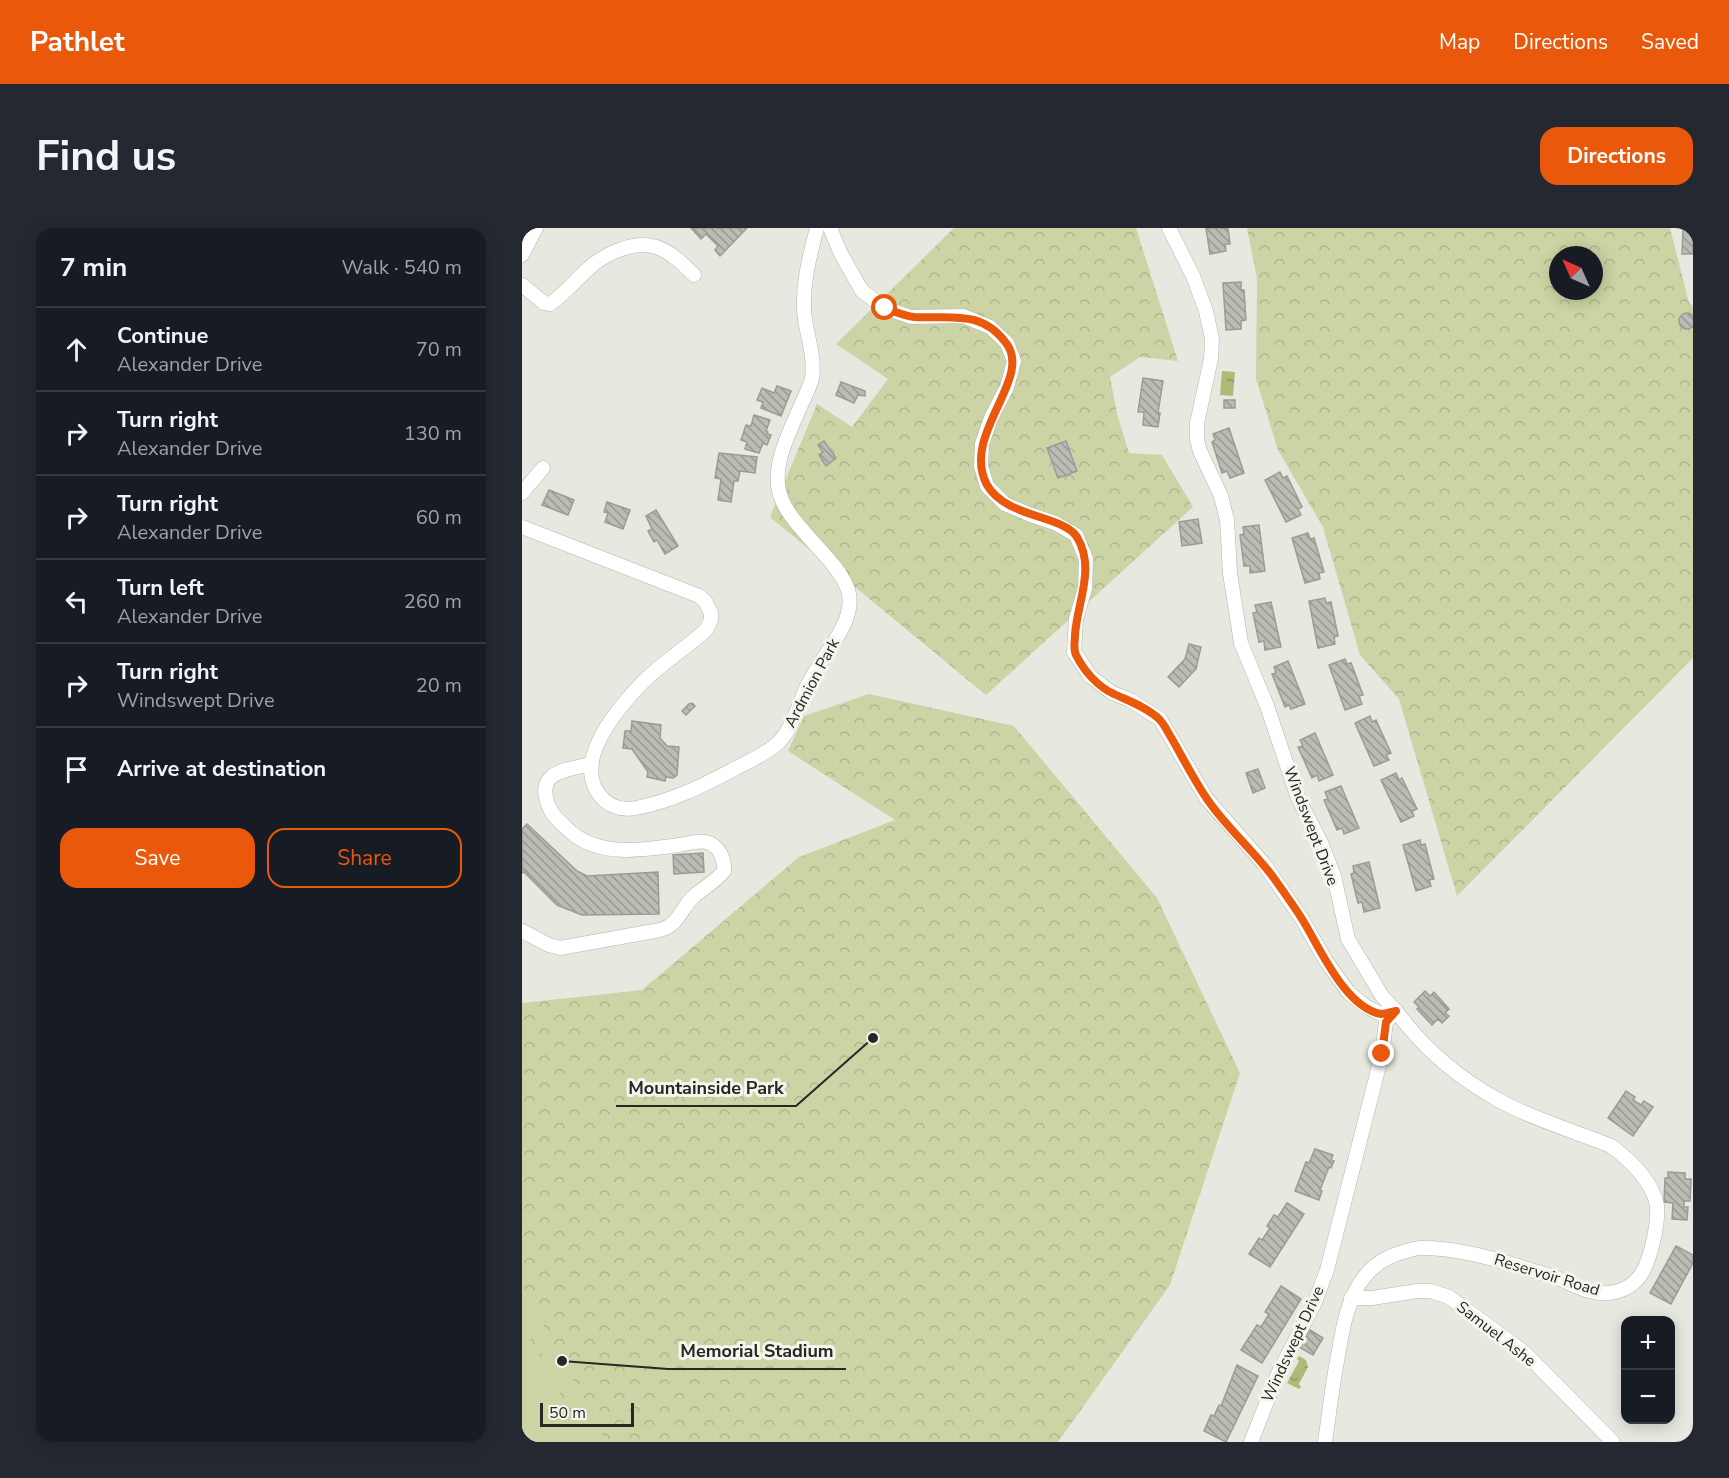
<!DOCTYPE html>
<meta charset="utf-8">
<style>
:root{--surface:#171b24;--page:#242831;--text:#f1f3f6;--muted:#9ea1a6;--line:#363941;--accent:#ea580c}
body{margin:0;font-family:"Nunito Sans",sans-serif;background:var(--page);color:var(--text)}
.controls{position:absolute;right:18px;bottom:18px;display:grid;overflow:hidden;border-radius:12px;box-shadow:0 3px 15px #0003}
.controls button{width:54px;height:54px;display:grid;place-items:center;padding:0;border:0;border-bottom:2px solid var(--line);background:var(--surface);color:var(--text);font:30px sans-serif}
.compass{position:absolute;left:1027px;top:18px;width:54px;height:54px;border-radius:50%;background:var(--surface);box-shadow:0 3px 15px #0003;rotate:315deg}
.scale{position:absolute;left:18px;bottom:15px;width:94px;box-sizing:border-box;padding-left:6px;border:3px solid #272724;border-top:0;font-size:16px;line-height:21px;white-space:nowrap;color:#272724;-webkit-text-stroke:4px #f4f6ee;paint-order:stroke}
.stop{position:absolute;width:18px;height:18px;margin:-14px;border:4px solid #ea580c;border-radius:50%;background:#fff}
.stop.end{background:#ea580c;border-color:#fff;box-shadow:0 2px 6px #0008}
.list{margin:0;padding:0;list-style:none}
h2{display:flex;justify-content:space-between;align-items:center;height:78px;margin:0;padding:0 24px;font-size:26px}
h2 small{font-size:20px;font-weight:400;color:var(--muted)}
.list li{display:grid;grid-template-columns:39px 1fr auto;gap:18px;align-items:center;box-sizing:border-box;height:84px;padding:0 24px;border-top:2px solid var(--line)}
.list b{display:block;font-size:22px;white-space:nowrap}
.list p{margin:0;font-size:20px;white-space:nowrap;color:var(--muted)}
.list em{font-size:20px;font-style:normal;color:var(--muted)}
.actions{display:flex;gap:12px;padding:18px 24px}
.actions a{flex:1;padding:14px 0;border:2px solid var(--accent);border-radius:18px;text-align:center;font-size:21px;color:var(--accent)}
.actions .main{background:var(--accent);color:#fff}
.icon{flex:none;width:33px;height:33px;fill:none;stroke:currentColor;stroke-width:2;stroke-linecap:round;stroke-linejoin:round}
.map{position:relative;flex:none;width:1171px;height:1214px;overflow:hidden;border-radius:18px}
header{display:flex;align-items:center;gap:36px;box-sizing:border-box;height:84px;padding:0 30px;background:var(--accent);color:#fff}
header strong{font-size:28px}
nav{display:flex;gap:33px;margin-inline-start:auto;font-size:21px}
.intro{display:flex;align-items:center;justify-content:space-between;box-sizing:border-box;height:144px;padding:0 36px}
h1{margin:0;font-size:42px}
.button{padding:15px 27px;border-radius:18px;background:var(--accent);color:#fff;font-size:21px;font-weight:700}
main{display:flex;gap:36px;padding:0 36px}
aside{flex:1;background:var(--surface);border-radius:18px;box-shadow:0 3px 15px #0003}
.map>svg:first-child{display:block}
</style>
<header>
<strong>Pathlet</strong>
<nav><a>Map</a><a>Directions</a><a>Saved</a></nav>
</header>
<div class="intro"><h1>Find us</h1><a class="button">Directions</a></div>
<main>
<aside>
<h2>7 min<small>Walk · 540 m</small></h2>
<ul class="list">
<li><svg class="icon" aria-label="ahead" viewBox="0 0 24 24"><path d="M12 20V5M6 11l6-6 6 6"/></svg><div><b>Continue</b><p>Alexander Drive</p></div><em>70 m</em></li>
<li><svg class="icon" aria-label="right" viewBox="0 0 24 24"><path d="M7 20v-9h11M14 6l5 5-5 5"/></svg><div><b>Turn right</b><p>Alexander Drive</p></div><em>130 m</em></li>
<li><svg class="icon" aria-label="right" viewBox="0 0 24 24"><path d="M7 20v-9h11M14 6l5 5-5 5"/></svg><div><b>Turn right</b><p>Alexander Drive</p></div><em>60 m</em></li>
<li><svg class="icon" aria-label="left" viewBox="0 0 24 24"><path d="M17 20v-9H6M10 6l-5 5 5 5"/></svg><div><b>Turn left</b><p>Alexander Drive</p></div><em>260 m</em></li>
<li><svg class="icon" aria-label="right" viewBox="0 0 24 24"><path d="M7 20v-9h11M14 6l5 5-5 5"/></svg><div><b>Turn right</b><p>Windswept Drive</p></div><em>20 m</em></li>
<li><svg class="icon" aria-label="arrive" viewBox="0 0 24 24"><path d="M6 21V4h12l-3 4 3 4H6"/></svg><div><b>Arrive at destination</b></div></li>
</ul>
<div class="actions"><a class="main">Save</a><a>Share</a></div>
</aside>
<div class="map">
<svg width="1171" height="1214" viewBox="0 0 1171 1214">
<defs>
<pattern id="forest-crowns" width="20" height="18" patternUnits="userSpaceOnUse" patternTransform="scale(1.5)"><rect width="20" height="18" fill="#ccd4a5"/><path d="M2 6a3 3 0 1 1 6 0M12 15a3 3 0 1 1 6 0" fill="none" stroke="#afb68e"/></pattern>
<pattern id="water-ripples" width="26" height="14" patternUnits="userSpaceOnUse" patternTransform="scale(1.5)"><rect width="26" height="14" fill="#afb978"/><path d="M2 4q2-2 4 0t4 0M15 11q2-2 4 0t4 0" fill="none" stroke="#8e9662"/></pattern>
<pattern id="building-back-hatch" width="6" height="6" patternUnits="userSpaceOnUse" patternTransform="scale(1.5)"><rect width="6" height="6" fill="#bbbcb4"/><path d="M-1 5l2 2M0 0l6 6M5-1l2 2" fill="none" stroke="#989992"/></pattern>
</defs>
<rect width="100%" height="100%" fill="#e7e8e0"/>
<!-- forest -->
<g fill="url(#forest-crowns)" fill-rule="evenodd">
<path d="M432 0H614L656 133 618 129 588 149 595 186 607 225 640 227 671 279 464 467 248 289 295 176 330 199 366 151 314 116Z"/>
<path d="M725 0H1148L1167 75 1171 78V430L935 668 877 471 838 427 801 299 756 222 734 151 735 51ZM1036 27H1072V63H1036Z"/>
<path d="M347 466 492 498 635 670 718 845 648 1057 536 1214H0V775L120 762 277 629 373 592 266 523 282 488Z"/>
</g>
<!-- pitch -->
<g fill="#ccd4a5">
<path d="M0 1057 84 1214H68L0 1088Z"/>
<path d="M0 1097 65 1214H0Z"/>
</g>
<!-- water -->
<g fill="url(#water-ripples)">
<path d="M700 143 713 144 711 168 698 167Z"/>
<path d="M777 1128 784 1132 786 1139 777 1156 779 1159 777 1161 765 1155 777 1133 775 1131Z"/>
</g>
<!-- building -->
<g fill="url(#building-back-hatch)" stroke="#9b9c95" stroke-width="1.5">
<path d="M169 0H225L198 28 193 22 196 18 184 6 179 11Z"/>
<path d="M684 0H706L708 16H703L704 23 688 26Z"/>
<path d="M1161 0H1171V26H1160Z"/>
<path d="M719 54V62H722L724 92 719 93V101L704 102 701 55Z"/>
<circle cx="1165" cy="93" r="8"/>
<path d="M621 150 641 153 636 185H638L636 199 621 197 622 184H616Z"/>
<path d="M319 154 343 163V168L336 167 332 175 314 167Z"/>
<path d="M255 158 269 163 259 188 239 180 241 174 235 172 240 160 252 165Z"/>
<rect x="702" y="172" width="11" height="8"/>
<path d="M232 187 248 192 244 203 246 204 245 206 249 207 245 217 241 215 237 225 223 221 225 214 219 212 224 197 229 198Z"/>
<path d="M707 200 722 245 708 250 705 243 700 245 690 214 693 212 691 206Z"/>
<path d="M302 213 314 230 304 238 297 227 301 224 296 217Z"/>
<path d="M544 213 555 243 536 250 525 220Z"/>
<path d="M197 225 235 229 233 245 218 243 216 253H212L209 274 196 272 199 251 193 250Z"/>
<path d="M758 244 761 250 765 248 780 279 776 281 779 287 764 294 743 252Z"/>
<path d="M27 262 52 272 46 287 20 277Z"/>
<path d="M85 274 108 282 101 301 83 294 86 285 82 284Z"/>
<path d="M134 282 156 318 143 326 135 312 132 314 126 303 130 301 124 288Z"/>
<path d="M676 291 680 315 660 318 657 294Z"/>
<path d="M737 297 743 343 728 345V338H722L718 307 722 306 721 299Z"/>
<path d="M786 305 788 311 792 310 802 344 797 345 798 351 783 355 770 310Z"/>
<path d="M803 370 804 375 809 374 816 408 812 409 813 416 796 420 787 373Z"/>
<path d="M749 374 759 419 743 422 742 413 737 414 731 385 735 384 733 377Z"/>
<path d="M667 416 679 419 674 441 657 459 646 449 663 431Z"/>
<path d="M823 431 825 436 829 435 841 467 837 468 840 476 823 482 807 437Z"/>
<path d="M766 433 783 476 769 481 767 477 763 479 750 446 754 445 752 439Z"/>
<path d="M170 475 173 478 164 487 160 483 167 476Z"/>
<path d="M848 488 850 494 854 492 869 525 864 527 867 532 852 538 833 495Z"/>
<path d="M110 493 139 497 138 510 145 518 157 519 155 547 151 550 144 549 143 553 125 549 126 544 110 521 101 520 103 503H109Z"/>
<path d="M793 505 811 547 797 553 795 547 790 550 776 519 781 518 778 512Z"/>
<path d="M736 541 743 560 731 565 724 545Z"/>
<path d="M874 545 877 552 880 550 895 581 890 583 892 588 879 594 859 552Z"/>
<path d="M819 558 837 600 822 606 820 600 815 602 802 572 806 571 803 564Z"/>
<path d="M5 596 55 643 65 648 136 644 137 686 60 687 35 677 2 644 0 645V601Z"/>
<path d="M898 612 899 617 903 616 912 651 907 652 909 658 894 663 881 617Z"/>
<path d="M181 625 182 644 152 646 151 627Z"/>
<path d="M847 634 858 680 842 684 840 674 836 675 829 646 832 645 831 638Z"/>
<path d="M903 763 908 768 912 764 927 781 923 785 927 788 920 795 916 791 910 797 895 781 897 779 892 774Z"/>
<path d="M1104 863 1113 869 1111 872 1119 877 1122 873 1131 879 1111 908 1086 890Z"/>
<path d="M793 921 811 927 809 932 812 933 809 940 807 939 798 962 800 963 797 972 773 963 784 934 787 935Z"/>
<path d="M1146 944 1163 945V951H1169L1168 973H1162V979H1166L1165 992 1150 991 1151 975 1142 974 1143 950H1146Z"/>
<path d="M765 975 782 986 748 1039 727 1026 737 1010 740 1012 748 1000 745 998 752 987 756 989Z"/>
<path d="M1154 1018 1171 1027V1035L1149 1076 1128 1065Z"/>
<path d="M759 1058 779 1071 740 1135 719 1122 735 1097 739 1099 747 1086 743 1084Z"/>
<path d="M788 1102 801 1110 791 1127 777 1119Z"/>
<path d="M715 1137 736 1148 704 1214 682 1203 689 1187 692 1188 697 1177 699 1178Z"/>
</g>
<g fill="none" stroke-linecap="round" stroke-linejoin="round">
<defs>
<g id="minor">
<path d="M308 0 319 26 340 63 363 80 389 89 441 88 468 99 485 115 492 133 485 159 469 190 460 216 459 238 465 258 483 276 509 287 533 295 554 307 564 331 563 360 554 391 552 424 568 448 590 465 608 472 638 491 684 570 742 636 780 691 804 733 827 765 843 778 859 786 874 783C901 820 938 851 978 873 1013 892 1052 903 1089 918 1108 932 1131 954 1135 978 1136 989 1134 1000 1132 1010 1126 1037 1119 1061 1087 1065 1068 1067 1053 1057 1035 1050 1026 1047 1015 1044 1005 1041 975 1031 930 1019 898 1020 892 1020 886 1023 881 1024 829 1038 823 1088 815 1133 810 1160 807 1187 803 1214"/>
<path d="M647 0 671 48 684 83 690 111 689 131 675 195V212L678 223 699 268 705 292 708 345 719 415 745 478 776 570 800 617 812 648 826 711 860 768 874 783 864 794 860 826 805 1042 793 1074 755 1148 729 1214"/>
<path d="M0 27 14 0"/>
<path d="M0 57 22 75 28 76C42 66 53 53 66 41 82 26 112 12 134 19 149 24 161 36 172 47"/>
<path d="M0 265 21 240"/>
<path d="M0 299 177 368 183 373 189 385V392L184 402C164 420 140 435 120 455 97 479 52 530 76 565 85 578 99 583 114 580 151 573 182 557 214 540 228 533 244 526 256 515 271 500 276 477 285 458 289 450 295 441 300 433 312 413 334 387 326 362 313 325 260 296 256 257 253 230 269 201 279 177 283 168 288 159 290 150 293 131 286 110 283 92 279 60 287 30 295 0"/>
<path d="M0 703 27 717 38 720 138 702C157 697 159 680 172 668 182 660 194 653 202 643 203 631 197 617 184 614 176 612 165 616 157 617 121 622 79 629 50 605 42 598 33 591 28 581 11 544 42 542 70 536"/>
<path d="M829 1070H850L895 1063H909L927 1069 1002 1124 1091 1214"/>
</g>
</defs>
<!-- minor casing -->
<use href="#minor" stroke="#b4b5ad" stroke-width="15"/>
<!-- minor -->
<use href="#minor" stroke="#fff" stroke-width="14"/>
</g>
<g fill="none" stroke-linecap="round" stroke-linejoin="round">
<!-- route -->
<path stroke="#ea580c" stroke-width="8" d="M363 80C372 83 382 88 392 89 427 91 459 81 484 115 512 150 438 207 465 257 484 290 541 287 555 309 574 341 555 374 553 407 553 414 551 421 554 427 562 443 576 459 592 466 607 473 624 479 636 490 642 495 646 505 650 511 661 530 671 550 683 568 703 599 733 623 754 653 763 666 772 678 780 691 797 718 823 780 859 786 863 786 869 784 874 783L864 794 860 826"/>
</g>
<g text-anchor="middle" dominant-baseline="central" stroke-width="6" stroke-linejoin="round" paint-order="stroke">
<!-- street labels -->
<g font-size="16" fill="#272724" stroke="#f4f6ee">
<text transform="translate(290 455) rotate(-62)">Ardmion Park</text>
<text transform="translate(789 598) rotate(69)">Windswept Drive</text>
<text transform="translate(1025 1047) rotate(17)">Reservoir Road</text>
<text transform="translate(974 1106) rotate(38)">Samuel Ashe</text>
<text transform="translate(771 1116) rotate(-65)">Windswept Drive</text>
</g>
</g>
<!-- callouts -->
<path fill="none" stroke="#272724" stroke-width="2" d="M351 810L274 878H94M40 1133L146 1141H324"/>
<g fill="#272724" stroke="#f4f6ee" stroke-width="2">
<circle cx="351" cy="810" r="6"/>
<circle cx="40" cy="1133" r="6"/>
</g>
<g font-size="18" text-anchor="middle" font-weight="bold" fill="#272724" stroke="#f4f6ee" stroke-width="6" stroke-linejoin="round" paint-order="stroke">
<text x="184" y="866">Mountainside Park</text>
<text x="235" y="1129">Memorial Stadium</text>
</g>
</svg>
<div class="controls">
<button>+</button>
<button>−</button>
</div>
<svg class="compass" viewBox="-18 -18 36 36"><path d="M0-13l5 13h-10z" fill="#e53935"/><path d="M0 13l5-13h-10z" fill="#9ea1a6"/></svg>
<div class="scale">50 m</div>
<div class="stop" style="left:363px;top:80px"></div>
<div class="stop end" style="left:860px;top:826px"></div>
</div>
</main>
